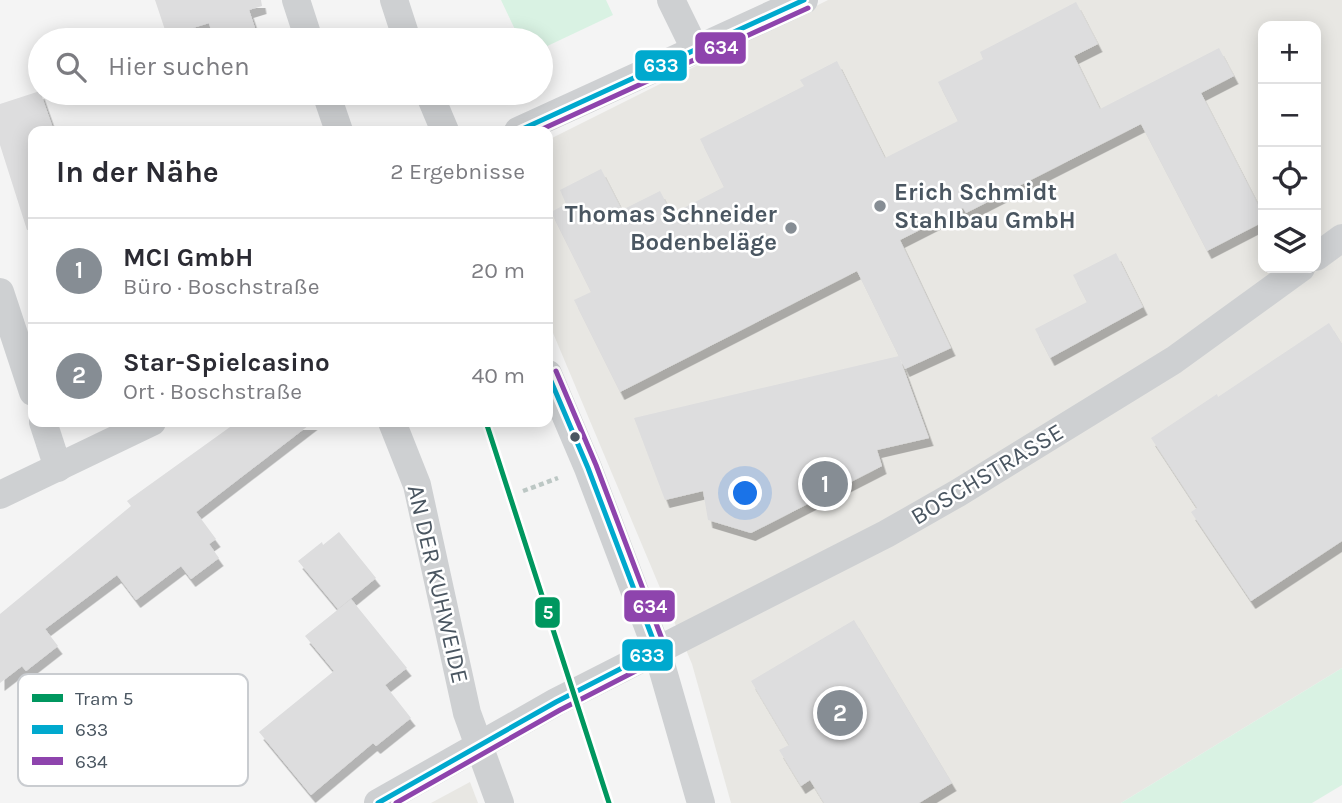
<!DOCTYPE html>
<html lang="de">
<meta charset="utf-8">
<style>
:root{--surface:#fff;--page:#f7f7f7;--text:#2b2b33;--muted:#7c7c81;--line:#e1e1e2;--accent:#868d94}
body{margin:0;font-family:Karla,sans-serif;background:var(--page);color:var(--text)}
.controls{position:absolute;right:21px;top:21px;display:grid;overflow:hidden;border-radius:14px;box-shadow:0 4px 18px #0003}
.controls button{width:63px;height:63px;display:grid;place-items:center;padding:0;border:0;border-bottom:2px solid var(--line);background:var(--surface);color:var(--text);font:35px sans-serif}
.you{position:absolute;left:746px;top:494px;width:24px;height:24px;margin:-18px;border:5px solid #fff;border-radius:50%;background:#1a73e8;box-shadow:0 0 0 10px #1a73e833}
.badge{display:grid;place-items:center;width:46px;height:46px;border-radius:50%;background:var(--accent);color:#fff;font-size:23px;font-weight:700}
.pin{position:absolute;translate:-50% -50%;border:4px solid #fff;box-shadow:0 2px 7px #0006}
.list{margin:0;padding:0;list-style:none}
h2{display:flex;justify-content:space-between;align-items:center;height:91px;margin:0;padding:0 28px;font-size:30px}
h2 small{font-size:23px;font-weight:400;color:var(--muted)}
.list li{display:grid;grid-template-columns:46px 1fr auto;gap:21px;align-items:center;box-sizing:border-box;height:105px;padding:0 28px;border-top:2px solid var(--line)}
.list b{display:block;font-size:26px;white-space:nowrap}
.list p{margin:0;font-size:23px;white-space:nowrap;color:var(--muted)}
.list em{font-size:23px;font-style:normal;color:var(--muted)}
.icon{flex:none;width:38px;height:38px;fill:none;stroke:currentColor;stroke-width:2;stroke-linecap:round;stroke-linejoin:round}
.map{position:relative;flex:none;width:1342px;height:803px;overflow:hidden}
.search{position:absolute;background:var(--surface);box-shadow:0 4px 18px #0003;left:28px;top:28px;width:525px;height:77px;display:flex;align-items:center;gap:18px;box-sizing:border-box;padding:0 24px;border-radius:38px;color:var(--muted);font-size:26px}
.panel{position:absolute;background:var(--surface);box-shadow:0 4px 18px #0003;left:28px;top:126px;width:525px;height:301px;border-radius:14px}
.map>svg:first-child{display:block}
</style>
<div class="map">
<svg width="1342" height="803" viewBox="0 0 1342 803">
<defs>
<filter id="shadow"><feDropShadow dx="4.5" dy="8" stdDeviation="0" flood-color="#0004"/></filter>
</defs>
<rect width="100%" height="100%" fill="#f4f4f4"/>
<!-- commercial -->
<g fill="#e8e7e3" fill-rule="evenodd">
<path d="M828 0H1342V668L1121 803H731L692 664 548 321V140ZM1263 26H1316V268H1263Z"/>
<path d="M470 782 478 803H431Z"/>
</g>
<!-- green -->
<g fill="#d9f2e3">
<path d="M501 0H606L613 15 541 49V40H520Z"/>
<path d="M1342 668V785L1312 803H1121Z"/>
</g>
<!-- building -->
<g fill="#ddddde" filter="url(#shadow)">
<path d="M155 0H261L262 6 249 10 259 40H214L209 23 167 36Z"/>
<path d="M1076 2 1098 44 1074 56 1100 109 1219 48 1234 76 1201 93 1263 214V222L1207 251 1141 124 966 213 963 208 900 240 951 348 905 369 857 271 620 392 574 300 591 292 551 212 566 204 560 190 601 169 622 210 660 191 672 214 724 187 700 139 804 86 800 80 837 61 885 158 958 121 938 82 983 59 980 52Z"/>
<path d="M40 91 54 131H33V229L27 230 0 145V104Z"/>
<path d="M1116 253 1143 307 1050 358 1035 329 1087 302 1073 275Z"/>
<path d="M1329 323 1342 344V541L1251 601 1191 512 1197 508 1151 438 1217 394 1218 397Z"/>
<path d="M899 356 929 438 877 450 882 466 751 533 708 520 703 491 665 500 634 418Z"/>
<path d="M237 422H313L196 512 216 539 209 544 219 558 191 579 181 566 136 600 117 575 45 629 58 646 26 671 22 666 0 683V614L131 506 127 501Z"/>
<path d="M339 532 376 578 338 609 298 561 322 542 323 545Z"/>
<path d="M351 599 407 668 385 685 411 718 376 746 373 743 311 795 259 732 334 671 305 636Z"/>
<path d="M854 620 952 783 919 803H824L810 780 801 786 779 750 789 745 751 681Z"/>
</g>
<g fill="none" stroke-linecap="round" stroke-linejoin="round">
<!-- path -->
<path stroke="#bcc7c4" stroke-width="4.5" stroke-dasharray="5 3.5" stroke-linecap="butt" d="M523 491 558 478"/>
<!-- street -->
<g stroke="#ced0d2" stroke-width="28">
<path d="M296 0 309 40"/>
<path d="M394 0 407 40"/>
<path d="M671 0 696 51"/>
<path d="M326 93 339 131"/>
<path d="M429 93 445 131"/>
<path d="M518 131 804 0"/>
<path d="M1316 257 1342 238"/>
<path d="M0 292 33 392"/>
<path d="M548 374 588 468 657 650 701 803"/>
<path d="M43 422 58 468"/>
<path d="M392 422 417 485 467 713 500 803"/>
<path d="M0 495 152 422"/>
<path d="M378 803 556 702 886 534 958 493 1174 360 1301 268"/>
</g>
<defs>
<g id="bus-1">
<path d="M518 131 804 0"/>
<path d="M378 803 556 702 657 650 588 468 548 374"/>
</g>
<g id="bus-2">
<path d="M538 131 808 8"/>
<path d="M396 803 560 710 661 658 665 653V647L596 465 556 371"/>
</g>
</defs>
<!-- bus-1 casing -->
<use href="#bus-1" stroke="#fff" stroke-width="10"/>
<!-- bus-2 casing -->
<use href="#bus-2" stroke="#fff" stroke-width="10"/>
<!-- bus-1 -->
<use href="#bus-1" stroke="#00a9ce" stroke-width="5"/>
<!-- bus-2 -->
<use href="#bus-2" stroke="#8e44ad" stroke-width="5"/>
<defs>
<path id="tram-1" d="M486 422 609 803"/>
</defs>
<!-- tram-1 casing -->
<use href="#tram-1" stroke="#fff" stroke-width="10"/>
<!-- tram-1 -->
<use href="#tram-1" stroke="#00975f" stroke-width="5"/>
</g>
<!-- markers -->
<g fill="#868d94" stroke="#fff" stroke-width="2.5">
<circle cx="880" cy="206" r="7"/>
<circle cx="791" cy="228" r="7"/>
</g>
<circle fill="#4a5661" stroke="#fff" stroke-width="2.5" cx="575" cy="437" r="6"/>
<g text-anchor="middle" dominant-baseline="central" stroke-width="5" stroke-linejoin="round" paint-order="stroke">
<!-- poi labels -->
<g font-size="24" font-weight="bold" fill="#4a5661" stroke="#fff" text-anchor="start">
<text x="894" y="192">Erich Schmidt<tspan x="894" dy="28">Stahlbau GmbH</tspan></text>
<text x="777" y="214" text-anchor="end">Thomas Schneider<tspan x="777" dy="28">Bodenbeläge</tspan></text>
</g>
<!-- street labels -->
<g font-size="24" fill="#4a5661" stroke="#fff">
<text transform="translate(987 474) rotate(-31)">BOSCHSTRASSE</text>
<text transform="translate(438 584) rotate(77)">AN DER KUHWEIDE</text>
</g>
</g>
<!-- legend -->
<rect x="18" y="674" width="230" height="112" rx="10" fill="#fff" stroke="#c9ccd0" stroke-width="2"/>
<rect x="32" y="694" width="31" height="8" fill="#00975f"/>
<rect x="32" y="725" width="31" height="9" fill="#00a9ce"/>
<rect x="32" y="757" width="31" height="8" fill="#8e44ad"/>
<g font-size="19" fill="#4a5661">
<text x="75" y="705">Tram 5</text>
<text x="75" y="736">633</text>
<text x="75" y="768">634</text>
</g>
<g stroke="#fff" stroke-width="2.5">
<rect x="694" y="31" width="53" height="34" rx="7" fill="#8e44ad"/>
<rect x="634" y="49" width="54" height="33" rx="7" fill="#00a9ce"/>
<rect x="623" y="589" width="53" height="34" rx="7" fill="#8e44ad"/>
<rect x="534" y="596" width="27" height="33" rx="7" fill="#00975f"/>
<rect x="621" y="638" width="53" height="34" rx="7" fill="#00a9ce"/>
</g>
<g font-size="19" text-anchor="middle" font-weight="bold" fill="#fff">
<text x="721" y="54">634</text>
<text x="661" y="72">633</text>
<text x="650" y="613">634</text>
<text x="548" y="619">5</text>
<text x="647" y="662">633</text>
</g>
</svg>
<div class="controls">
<button>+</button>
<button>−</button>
<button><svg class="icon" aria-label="locate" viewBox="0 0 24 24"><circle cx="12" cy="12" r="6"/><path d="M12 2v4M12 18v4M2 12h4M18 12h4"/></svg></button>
<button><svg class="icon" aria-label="layers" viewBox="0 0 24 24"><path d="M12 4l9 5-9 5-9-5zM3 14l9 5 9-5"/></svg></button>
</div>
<div class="you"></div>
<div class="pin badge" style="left:825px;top:484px">1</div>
<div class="pin badge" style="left:840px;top:713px">2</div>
<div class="search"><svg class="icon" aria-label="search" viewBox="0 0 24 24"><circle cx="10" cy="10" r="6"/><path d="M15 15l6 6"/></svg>Hier suchen</div>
<section class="panel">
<h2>In der Nähe<small>2 Ergebnisse</small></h2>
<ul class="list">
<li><span class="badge">1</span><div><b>MCI GmbH</b><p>Büro · Boschstraße</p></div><em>20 m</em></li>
<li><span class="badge">2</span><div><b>Star-Spielcasino</b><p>Ort · Boschstraße</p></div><em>40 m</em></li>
</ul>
</section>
</div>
